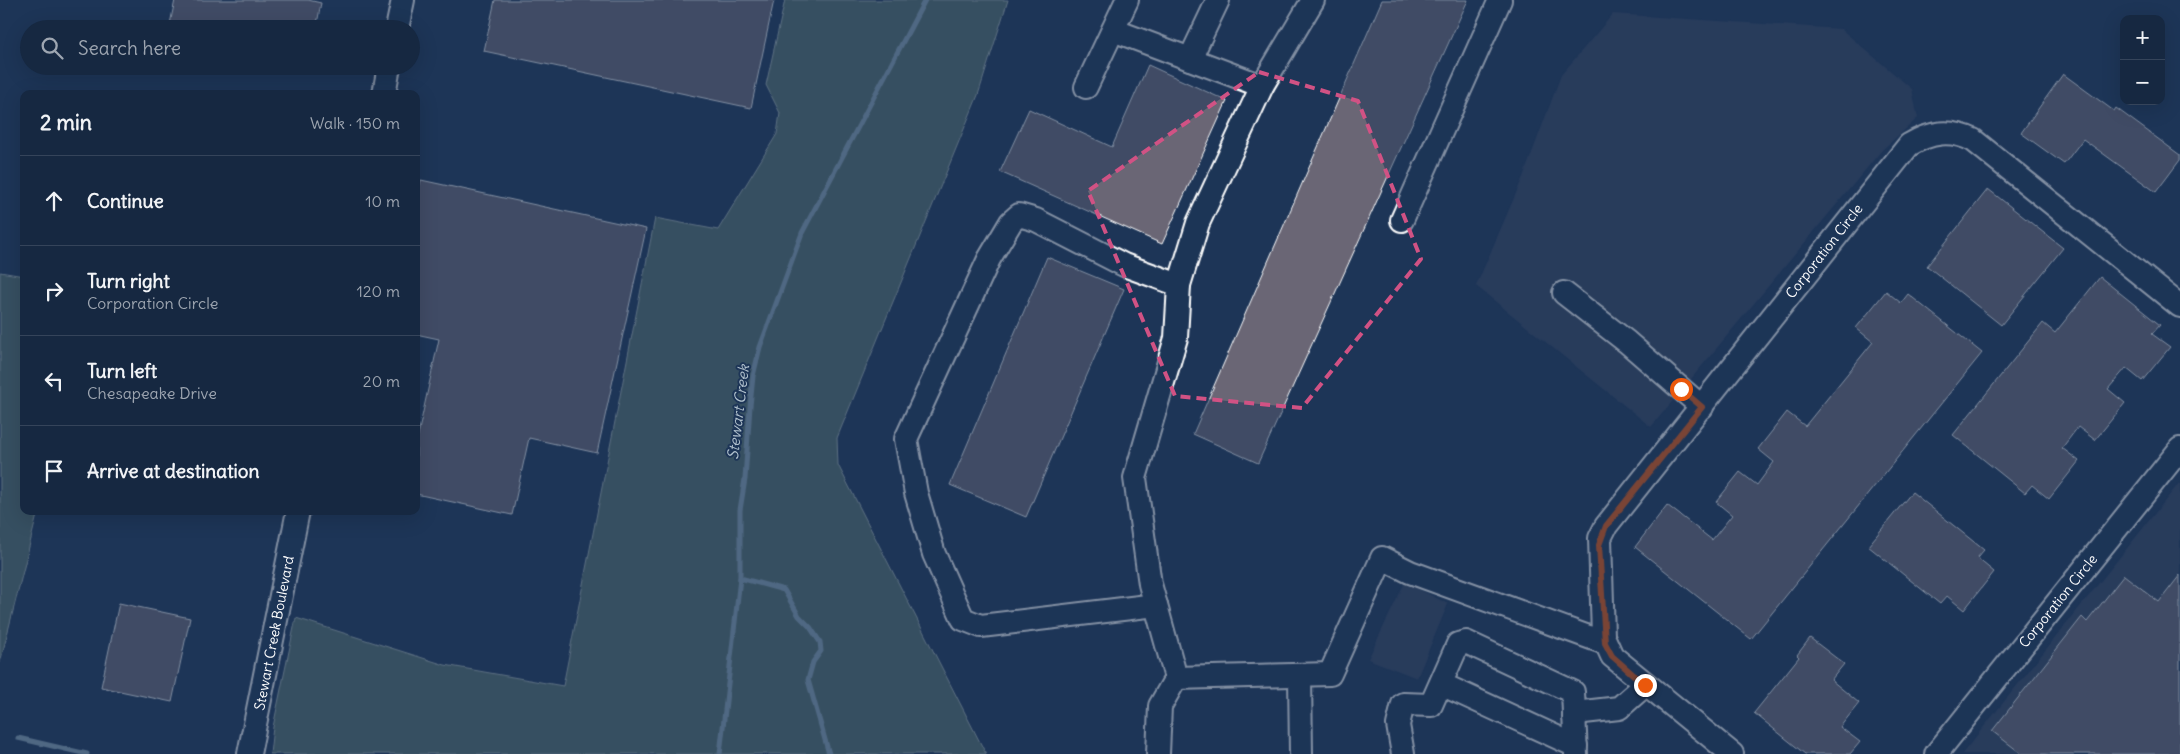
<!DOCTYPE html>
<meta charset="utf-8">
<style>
:root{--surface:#162841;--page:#23344c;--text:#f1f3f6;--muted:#9ea6b1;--line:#35445a}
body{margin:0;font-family:Delius,sans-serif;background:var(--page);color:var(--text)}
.controls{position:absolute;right:15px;top:15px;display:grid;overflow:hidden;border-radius:10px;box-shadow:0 5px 20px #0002}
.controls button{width:45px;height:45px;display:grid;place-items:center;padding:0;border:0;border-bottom:1px solid var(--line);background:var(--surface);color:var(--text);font:25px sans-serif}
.stop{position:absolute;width:15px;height:15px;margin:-11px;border:4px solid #ea580c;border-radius:50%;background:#fff}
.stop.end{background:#ea580c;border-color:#fff;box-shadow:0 1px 5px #0008}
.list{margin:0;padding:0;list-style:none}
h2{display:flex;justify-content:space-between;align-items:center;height:65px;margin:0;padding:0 20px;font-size:21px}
h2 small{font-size:16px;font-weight:400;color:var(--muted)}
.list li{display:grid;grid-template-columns:32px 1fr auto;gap:15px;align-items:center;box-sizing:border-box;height:90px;padding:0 20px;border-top:1px solid var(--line)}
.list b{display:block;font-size:19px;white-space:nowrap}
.list p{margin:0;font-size:16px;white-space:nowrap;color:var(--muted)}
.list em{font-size:16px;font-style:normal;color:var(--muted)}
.icon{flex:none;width:28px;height:28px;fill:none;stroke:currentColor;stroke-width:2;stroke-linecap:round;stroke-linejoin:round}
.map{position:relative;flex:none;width:2180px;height:754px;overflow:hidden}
.search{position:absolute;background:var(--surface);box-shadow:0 5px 20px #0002;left:20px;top:20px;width:400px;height:55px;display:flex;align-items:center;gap:12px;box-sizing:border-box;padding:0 18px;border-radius:28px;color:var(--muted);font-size:19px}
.panel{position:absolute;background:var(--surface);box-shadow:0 5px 20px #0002;left:20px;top:90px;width:400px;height:425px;border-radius:10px}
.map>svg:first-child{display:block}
</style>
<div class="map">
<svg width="2180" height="754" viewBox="0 0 2180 754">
<rect width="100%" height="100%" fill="#1d3557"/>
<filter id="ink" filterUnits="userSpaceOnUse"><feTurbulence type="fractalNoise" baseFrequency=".02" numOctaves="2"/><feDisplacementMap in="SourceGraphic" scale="10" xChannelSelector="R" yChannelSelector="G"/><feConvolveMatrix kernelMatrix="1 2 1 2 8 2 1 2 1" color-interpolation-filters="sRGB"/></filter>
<g filter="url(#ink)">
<!-- built -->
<g fill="#344460">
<path d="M1613 14 1841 29 1912 89 1918 118 1882 150 1651 427 1476 286 1523 177 1561 75Z"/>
<path d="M2180 482V754H1962Z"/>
<path d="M1405 582 1448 604 1417 678 1368 659Z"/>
</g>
<!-- green -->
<g fill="#56706d" stroke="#aab8b6">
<path d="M785 0H1008L978 95 837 438 838 465 986 754H270L273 727 296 618 445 665 563 686 655 218 718 230 777 134 780 113 766 85Z"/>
<path d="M0 272 24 276V511H38L0 663Z"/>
</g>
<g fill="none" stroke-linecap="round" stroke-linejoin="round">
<!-- stream -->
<g stroke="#8ca6b8" stroke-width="5">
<path d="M740 578 784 590 799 616 810 627 820 642 821 651 813 662 808 680 829 754"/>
<path d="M18 738 87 754"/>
<path d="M720 754 740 578V510L745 479 750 406 753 376 760 347 802 233 925 0"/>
</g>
</g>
<!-- building -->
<g fill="#6a6675" stroke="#fff">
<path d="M175 0H308L321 3 316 29H169Z"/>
<path d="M495 0H774L751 108 484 51Z"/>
<path d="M1382 0H1468L1258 463 1193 434Z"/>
<path d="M1148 65 1227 101 1162 244 1000 172 1029 109 1112 147Z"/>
<path d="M2063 74 2114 111 2116 108 2180 155V160L2156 192 2083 139 2064 164 2021 133Z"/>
<path d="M421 180 646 229 597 453 529 438 512 515 416 494V444L439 339 416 334V200Z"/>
<path d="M1988 189 2063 248 2001 325 1927 266Z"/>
<path d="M1047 257 1124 289 1026 517 950 485Z"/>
<path d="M2100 277 2160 325 2152 334 2170 347 2142 381 2126 368 2108 389 2125 403 2095 440 2078 427 2062 448 2079 461 2049 499 2032 485 2025 493 1953 435 2043 323 2055 333Z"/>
<path d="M1886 291 1901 303 1908 294 1982 353 1751 639 1635 547 1667 505 1712 540 1732 515 1716 502 1740 472 1757 485 1774 462 1758 449 1787 412 1805 426 1873 342 1856 328Z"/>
<path d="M1912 492 1984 550 1977 558 1994 572 1964 610 1947 596 1940 604 1868 546Z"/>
<path d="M2124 575 2159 602 2180 575V754H2022L1992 731 2082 617 2087 622Z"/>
<path d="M119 603 190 618 172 702 101 687Z"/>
<path d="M1810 638 1844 664 1831 680 1859 703 1840 727 1860 742 1850 754H1805L1754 713 1799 657 1797 655Z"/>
</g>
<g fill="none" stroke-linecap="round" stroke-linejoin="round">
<defs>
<g id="minor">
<path d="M1313 0 1262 86 1198 223 1179 285 1176 338 1135 478 1150 584 1176 678 1330 674 1382 558 1410 572 1605 643"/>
<path d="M397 29 403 0"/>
<path d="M1113 30 1262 86"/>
<path d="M1190 59 1218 0"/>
<path d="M1086 87 1127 0"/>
<path d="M384 94 389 66"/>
<path d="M1402 220 1500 0"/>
<path d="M1564 293 1627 342 1702 407"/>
<path d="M1156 605 981 626 963 619 934 554 916 493 906 439 989 259 1011 222 1019 215 1036 220 1124 265 1179 285"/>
<path d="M1300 675 1301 754"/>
<path d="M1441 684 1576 746"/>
<path d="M1574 717 1584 712 1619 708 1645 685"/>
<path d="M249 754 298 511"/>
<path d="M1158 754 1160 706 1176 678"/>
<path d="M1403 754 1398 725 1403 704 1431 705 1458 644 1466 642 1573 692 1576 754"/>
<path d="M1732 754 1612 656 1603 636 1600 538 1606 526 1909 145C1931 132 1950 129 1973 140L2180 306"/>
<path d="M1936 754 2180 449"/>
</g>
</defs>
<!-- minor casing -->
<use href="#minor" stroke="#fff" stroke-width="26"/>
<!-- minor -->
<use href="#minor" stroke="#1d3557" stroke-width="22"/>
</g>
</g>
<g fill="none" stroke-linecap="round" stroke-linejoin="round" filter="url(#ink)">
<!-- route -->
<path stroke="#ea580c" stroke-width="6" d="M1645 685 1612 656 1605 643 1599 545 1606 526 1702 407 1681 389"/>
</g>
<!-- marked area -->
<path d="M0 0H2180V754H0ZM1259 72 1358 101 1421 259 1302 408 1175 396 1088 191Z" fill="#1d3557" fill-opacity=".55" fill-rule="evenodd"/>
<path fill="none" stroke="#d15284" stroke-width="4" stroke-dasharray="10 6" stroke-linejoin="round" d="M1259 72 1358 101 1421 259 1302 408 1175 396 1088 191Z"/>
<g text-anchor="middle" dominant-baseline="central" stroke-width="4" stroke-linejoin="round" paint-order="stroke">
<!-- street labels -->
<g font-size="14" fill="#fff" stroke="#1d3557">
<text transform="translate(1824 251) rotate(-52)">Corporation Circle</text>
<text transform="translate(2058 601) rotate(-51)">Corporation Circle</text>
<text transform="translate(274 633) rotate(-79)">Stewart Creek Boulevard</text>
</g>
<!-- water labels -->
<g font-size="15" font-style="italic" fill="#b3c3cf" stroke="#1d3557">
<text transform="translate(738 412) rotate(-83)">Stewart Creek</text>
</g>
</g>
</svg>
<div class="controls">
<button>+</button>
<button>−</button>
</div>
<div class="stop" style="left:1681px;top:389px"></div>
<div class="stop end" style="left:1645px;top:685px"></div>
<div class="search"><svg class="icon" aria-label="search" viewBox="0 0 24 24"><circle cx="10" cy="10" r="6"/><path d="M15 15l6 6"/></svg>Search here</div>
<section class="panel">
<h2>2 min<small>Walk · 150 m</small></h2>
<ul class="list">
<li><svg class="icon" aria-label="ahead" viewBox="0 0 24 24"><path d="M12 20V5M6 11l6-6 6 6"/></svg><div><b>Continue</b></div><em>10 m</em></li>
<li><svg class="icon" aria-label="right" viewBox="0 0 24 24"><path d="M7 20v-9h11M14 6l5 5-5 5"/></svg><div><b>Turn right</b><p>Corporation Circle</p></div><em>120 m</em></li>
<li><svg class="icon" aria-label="left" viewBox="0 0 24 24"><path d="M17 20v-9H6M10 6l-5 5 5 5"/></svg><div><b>Turn left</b><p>Chesapeake Drive</p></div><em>20 m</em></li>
<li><svg class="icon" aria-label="arrive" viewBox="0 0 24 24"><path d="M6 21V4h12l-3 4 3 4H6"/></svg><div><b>Arrive at destination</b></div></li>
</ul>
</section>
</div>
